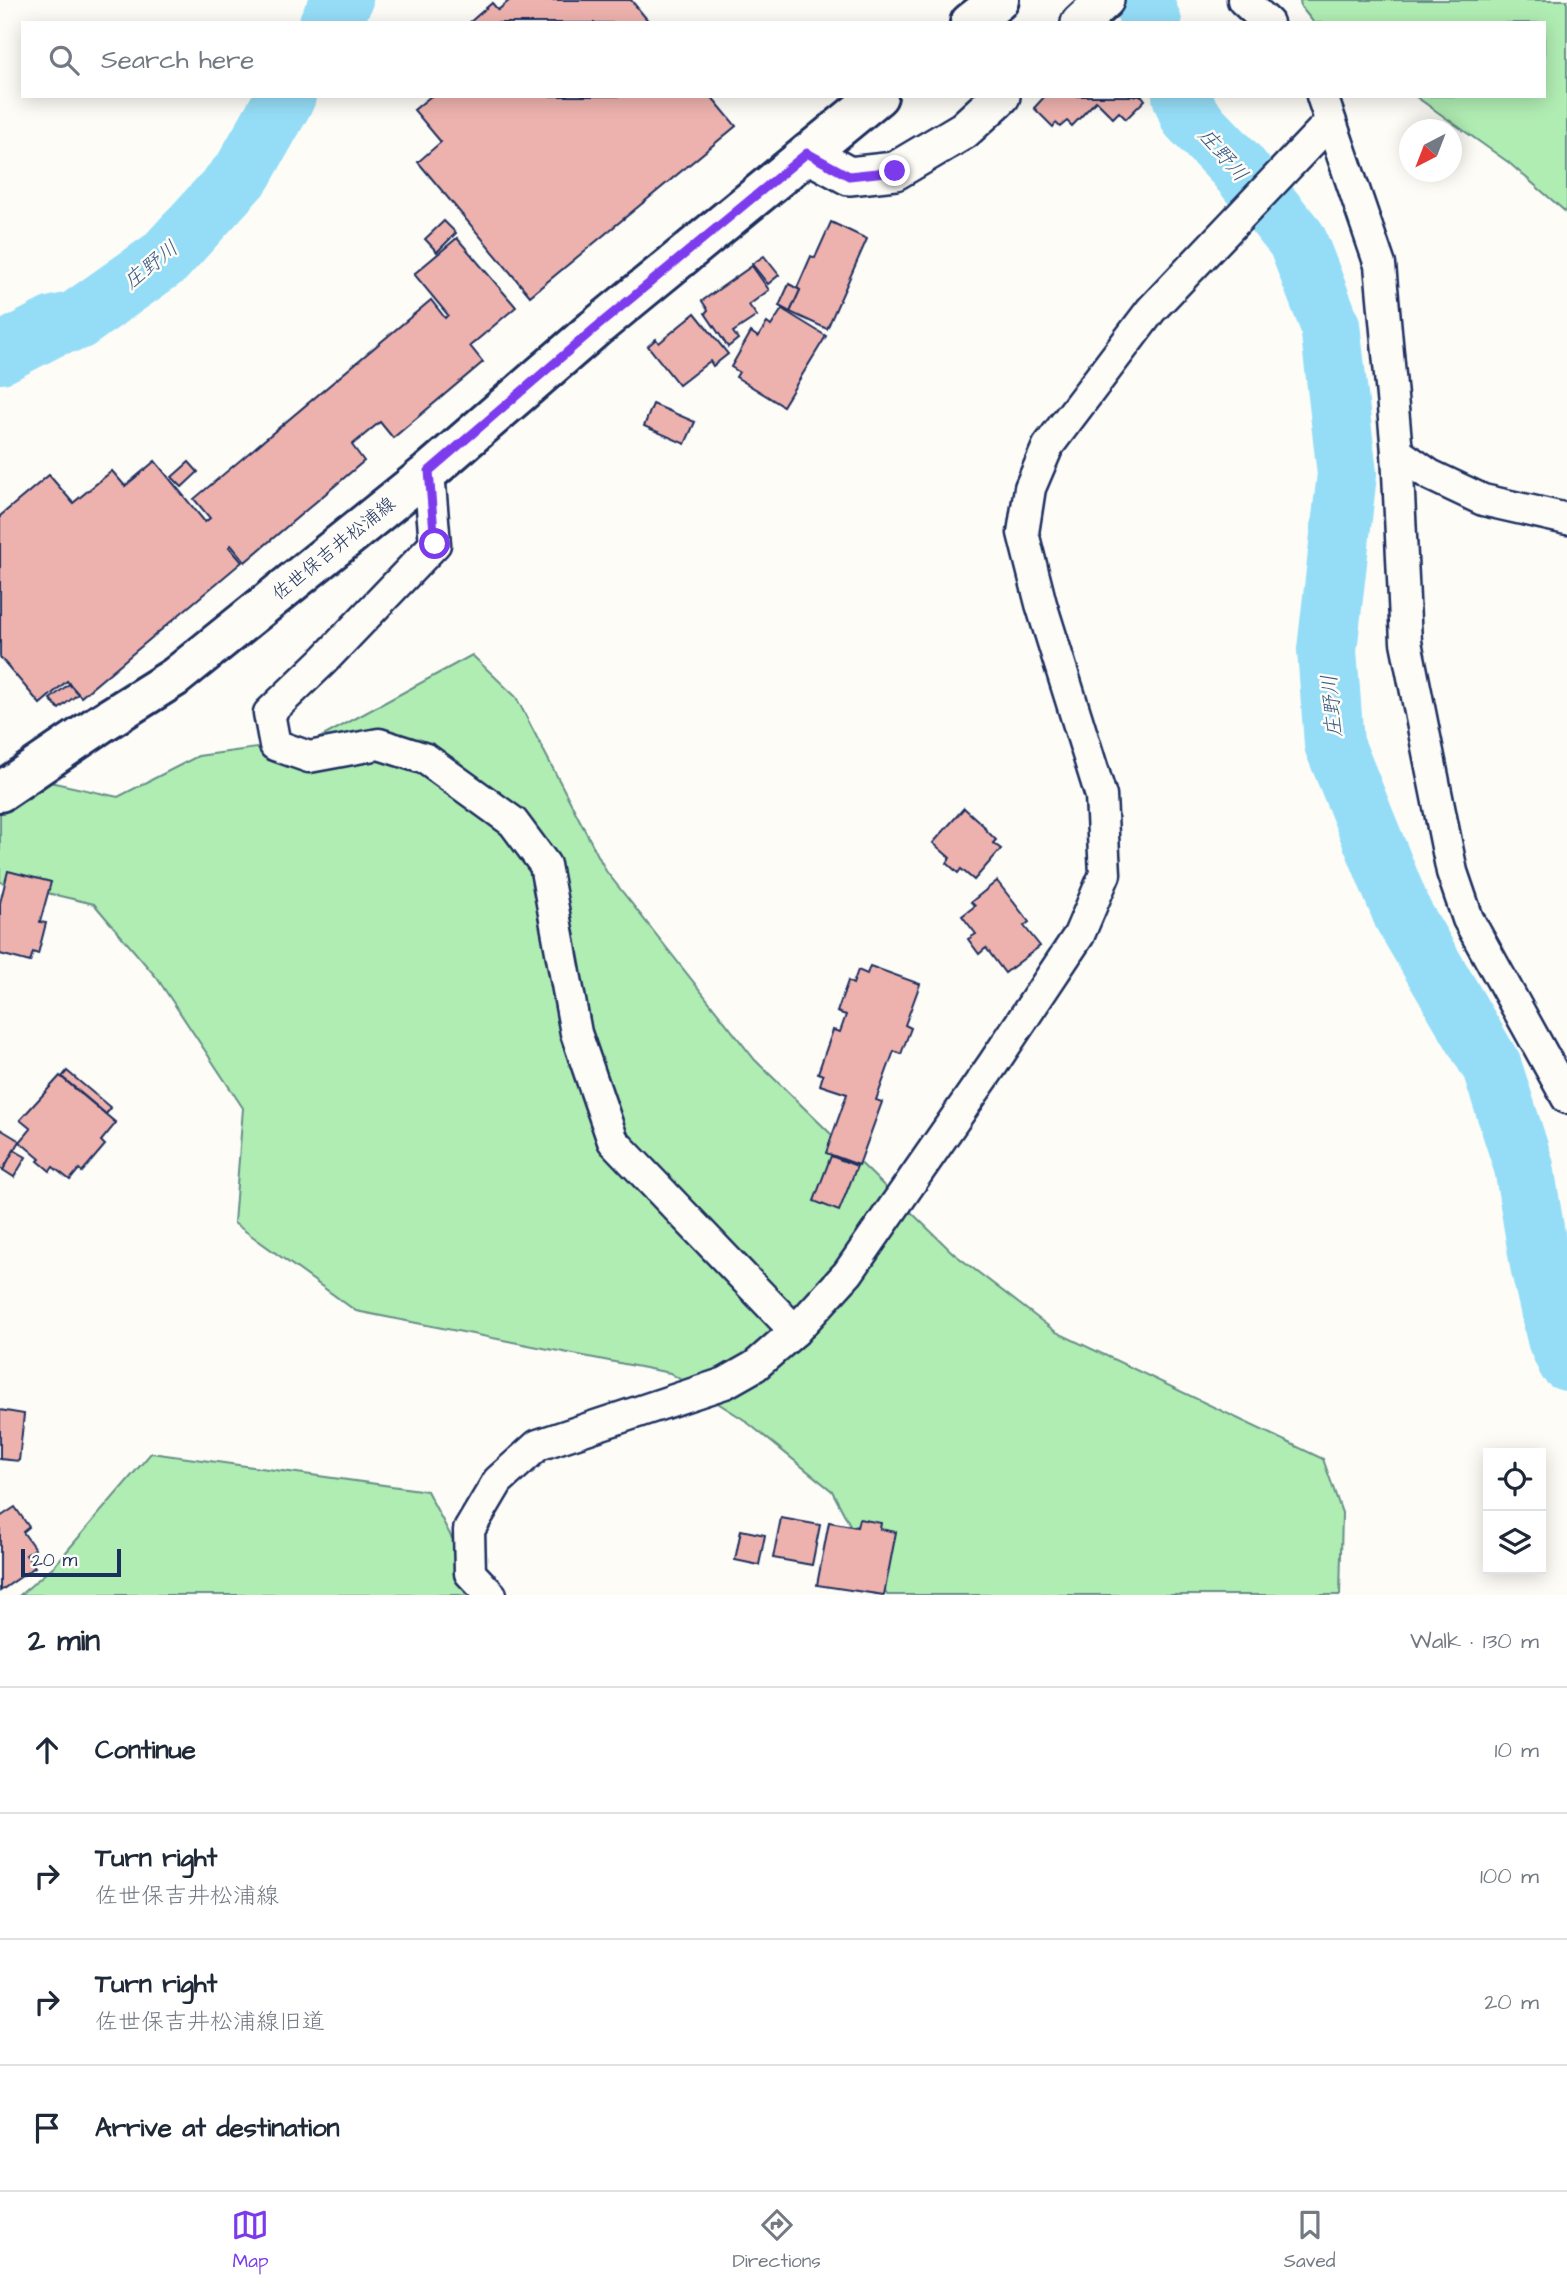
<!DOCTYPE html>
<meta charset="utf-8">
<style>
:root{--surface:#fff;--page:#f6f6f7;--text:#1f2937;--muted:#747a83;--line:#e0e1e3;--accent:#7c3aed}
body{margin:0;font-family:"Architects Daughter","Klee One",sans-serif;background:var(--page);color:var(--text)}
.controls{position:absolute;right:21px;bottom:21px;display:grid;overflow:hidden;border-radius:0px;box-shadow:0 4px 18px #0003}
.controls button{width:63px;height:63px;display:grid;place-items:center;padding:0;border:0;border-bottom:2px solid var(--line);background:var(--surface);color:var(--text);font:35px sans-serif}
.compass{position:absolute;left:1399px;top:119px;width:63px;height:63px;border-radius:50%;background:var(--surface);box-shadow:0 4px 18px #0003;rotate:222deg}
.scale{position:absolute;left:21px;bottom:18px;width:100px;box-sizing:border-box;padding-left:7px;border:4px solid #1b2f5e;border-top:0;font-size:19px;line-height:24px;white-space:nowrap;color:#1b2f5e;-webkit-text-stroke:5px #fdfcf7;paint-order:stroke}
.stop{position:absolute;width:21px;height:21px;margin:-16px;border:5px solid #7c3aed;border-radius:50%;background:#fff}
.stop.end{background:#7c3aed;border-color:#fff;box-shadow:0 2px 7px #0008}
.list{margin:0;padding:0;list-style:none}
h2{display:flex;justify-content:space-between;align-items:center;height:91px;margin:0;padding:0 28px;font-size:30px}
h2 small{font-size:23px;font-weight:400;color:var(--muted)}
.list li{display:grid;grid-template-columns:46px 1fr auto;gap:21px;align-items:center;box-sizing:border-box;height:126px;padding:0 28px;border-top:2px solid var(--line)}
.list b{display:block;font-size:26px;white-space:nowrap}
.list p{margin:0;font-size:23px;white-space:nowrap;color:var(--muted)}
.list em{font-size:23px;font-style:normal;color:var(--muted)}
.icon{flex:none;width:38px;height:38px;fill:none;stroke:currentColor;stroke-width:2;stroke-linecap:round;stroke-linejoin:round}
.map{position:relative;flex:none;width:1567px;height:1595px;overflow:hidden}
.search{position:absolute;background:var(--surface);box-shadow:0 4px 18px #0003;left:21px;right:21px;top:21px;height:77px;display:flex;align-items:center;gap:18px;box-sizing:border-box;padding:0 24px;border-radius:0px;color:var(--muted);font-size:26px}
.sheet{height:595px;background:var(--surface)}
nav{display:flex;justify-content:space-around;align-items:center;box-sizing:border-box;height:98px;border-top:2px solid var(--line);background:var(--surface);font-size:19px;color:var(--muted)}
nav a{display:grid;justify-items:center;gap:4px}
nav .on{color:var(--accent)}
.map>svg:first-child{display:block}
</style>
<div class="map">
<svg width="1567" height="1595" viewBox="0 0 1567 1595">
<rect width="100%" height="100%" fill="#fdfcf7"/>
<filter id="ink" filterUnits="userSpaceOnUse"><feTurbulence type="fractalNoise" baseFrequency=".0143" numOctaves="2"/><feDisplacementMap in="SourceGraphic" scale="14" xChannelSelector="R" yChannelSelector="G"/><feConvolveMatrix kernelMatrix="1 2 1 2 8 2 1 2 1" color-interpolation-filters="sRGB"/></filter>
<g filter="url(#ink)">
<!-- green -->
<g fill="#b0edb3" stroke="#668e88" stroke-width="2">
<path d="M1300 0H1567V213L1508 162 1415 96H1544V23H1314L1301 7Z"/>
<path d="M472 655 516 697 606 871 755 1060 953 1253 1056 1332 1323 1459 1342 1513 1340 1595H887L832 1491 743 1419 670 1373 356 1311 234 1223 243 1108 157 978 94 904 0 882V771L118 797 198 756 316 740Z"/>
<path d="M151 1453 427 1491 482 1595H20L55 1565Z"/>
</g>
<g fill="none" stroke-linecap="round" stroke-linejoin="round">
<!-- river -->
<g stroke="#95ddf7" stroke-width="60">
<path d="M1142 0 1152 23"/>
<path d="M329 23 343 0"/>
<path d="M1182 96 1190 117 1236 165 1297 240 1330 325 1347 474 1327 650 1334 744 1403 915 1492 1067 1524 1167 1540 1265 1557 1339 1567 1361"/>
<path d="M0 354 54 326 76 321 165 258 243 172 286 96"/>
</g>
</g>
<!-- building -->
<g fill="#eeb2ae" stroke="#1b2f5e" stroke-width="2">
<path d="M510 0H631L650 23H469L492 3 498 10Z"/>
<path d="M431 96H711L736 126 530 296 418 162 441 142 414 110Z"/>
<path d="M1045 96H1142L1145 100 1126 119 1119 112 1113 118 1096 101 1072 126 1067 121 1060 127 1056 123 1053 127 1034 108Z"/>
<path d="M444 221 456 233 437 252 425 239Z"/>
<path d="M831 222 867 239 827 329 790 312 800 290 797 288 811 256 815 258Z"/>
<path d="M457 238 516 307 470 346 483 362 393 438 380 422 352 445 364 461 245 562 231 545 229 547 242 562 81 697 67 681 40 704 0 657V516L49 475 73 503 112 471 125 486 155 461 205 522 210 518 194 499 431 300 445 318 448 315 414 274Z"/>
<path d="M764 256 779 275 768 284 752 264Z"/>
<path d="M752 266 769 290 749 305 757 316 733 332 738 339 728 347 705 313 708 310 702 301Z"/>
<path d="M789 284 800 290 790 312 779 306Z"/>
<path d="M782 309 826 336 783 406 736 377 739 372 731 367 751 332 758 337 767 323 771 326Z"/>
<path d="M695 313 728 354 713 366 710 361 679 385 648 346 656 339 659 343Z"/>
<path d="M653 404 695 422 685 444 644 426Z"/>
<path d="M189 462 198 472 182 487 172 477Z"/>
<path d="M69 684 78 694 59 709 50 699Z"/>
<path d="M964 808 985 827 984 828 996 840 993 843 1001 849 974 880 961 869 958 873 947 863 950 858 933 843Z"/>
<path d="M8 871 51 882 40 922 46 923 38 954 33 952 30 962 0 954V903Z"/>
<path d="M997 881 1029 922 1024 926 1040 946 1005 973 986 948 979 954 968 939 976 934 962 916 975 906 971 902Z"/>
<path d="M870 966 920 984 905 1025 911 1028 901 1054 894 1051 876 1100 882 1102 859 1165 826 1153 847 1094 820 1085 823 1075 818 1073 833 1030 840 1032 846 1015 837 1012 848 981 853 984 858 970 867 974Z"/>
<path d="M67 1071 111 1108 106 1114 62 1077Z"/>
<path d="M60 1076 116 1123 101 1141 105 1145 82 1172 79 1169 70 1180 53 1167 50 1171 38 1161 40 1159 20 1142 31 1129 20 1120Z"/>
<path d="M0 1129 20 1141 3 1170 0 1168Z"/>
<path d="M14 1150 26 1157 14 1177 3 1170Z"/>
<path d="M831 1156 857 1166 839 1211 814 1201Z"/>
<path d="M0 1410 24 1414 19 1461 0 1459Z"/>
<path d="M15 1507 29 1527 23 1532 35 1549 26 1555 35 1567 0 1591V1517Z"/>
<path d="M781 1518 820 1525 812 1565 773 1558Z"/>
<path d="M859 1519 881 1523 880 1529 896 1532 884 1595 817 1585 829 1522 857 1527Z"/>
<path d="M741 1530 765 1535 759 1565 735 1560Z"/>
</g>
<g fill="none" stroke-linecap="round" stroke-linejoin="round">
<defs>
<g id="minor">
<path d="M1243 0 1268 23"/>
<path d="M1322 96 1380 265 1397 452 1406 642 1452 872 1468 919 1567 1098"/>
<path d="M1397 452 1430 475 1483 500 1567 519"/>
<path d="M429 472 435 544 323 661 269 713 275 745 309 757 379 744 426 759 513 822 545 865 576 1033 613 1141 795 1331"/>
<path d="M491 1595 470 1573 469 1530 498 1481 538 1445 725 1383 755 1366 795 1331 848 1273 993 1064 1079 935 1105 874 1101 796 1041 604 1023 533 1030 488 1048 446 1151 310 1330 122"/>
</g>
<g id="tertiary">
<path d="M1080 23 1105 0"/>
<path d="M807 153 849 176 895 171 964 130 1001 96"/>
</g>
<g id="primary">
<path d="M970 23 999 0"/>
<path d="M0 792 100 724 175 677 429 472 594 329 878 96"/>
</g>
</defs>
<!-- minor casing -->
<use href="#minor" stroke="#1b2f5e" stroke-width="35"/>
<!-- tertiary casing -->
<use href="#tertiary" stroke="#1b2f5e" stroke-width="42"/>
<!-- primary casing -->
<use href="#primary" stroke="#1b2f5e" stroke-width="44"/>
<!-- minor -->
<use href="#minor" stroke="#fdfcf7" stroke-width="30"/>
<!-- tertiary -->
<use href="#tertiary" stroke="#fdfcf7" stroke-width="37"/>
<!-- primary -->
<use href="#primary" stroke="#fdfcf7" stroke-width="38"/>
</g>
</g>
<g fill="none" stroke-linecap="round" stroke-linejoin="round" filter="url(#ink)">
<!-- route -->
<path stroke="#7c3aed" stroke-width="9" d="M435 544 429 471 594 329 807 153 849 176 895 171"/>
</g>
<g text-anchor="middle" dominant-baseline="central" stroke-width="5" stroke-linejoin="round" paint-order="stroke">
<!-- street labels -->
<g font-size="19" fill="#1b2f5e" stroke="#fdfcf7">
<text transform="translate(334 549) rotate(-39)">佐世保吉井松浦線</text>
</g>
<!-- water labels -->
<g font-size="21" font-style="italic" fill="#3a5a84" stroke="#fdfcf7">
<text transform="translate(1223 155) rotate(49)">庄野川</text>
<text transform="translate(151 265) rotate(-39)">庄野川</text>
<text transform="translate(1332 706) rotate(-95)">庄野川</text>
</g>
</g>
</svg>
<div class="controls">
<button><svg class="icon" aria-label="locate" viewBox="0 0 24 24"><circle cx="12" cy="12" r="6"/><path d="M12 2v4M12 18v4M2 12h4M18 12h4"/></svg></button>
<button><svg class="icon" aria-label="layers" viewBox="0 0 24 24"><path d="M12 4l9 5-9 5-9-5zM3 14l9 5 9-5"/></svg></button>
</div>
<svg class="compass" viewBox="-18 -18 36 36"><path d="M0-13l5 13h-10z" fill="#e53935"/><path d="M0 13l5-13h-10z" fill="#747a83"/></svg>
<div class="scale">20 m</div>
<div class="stop" style="left:435px;top:544px"></div>
<div class="stop end" style="left:895px;top:171px"></div>
<div class="search"><svg class="icon" aria-label="search" viewBox="0 0 24 24"><circle cx="10" cy="10" r="6"/><path d="M15 15l6 6"/></svg>Search here</div>
</div>
<section class="sheet">
<h2>2 min<small>Walk · 130 m</small></h2>
<ul class="list">
<li><svg class="icon" aria-label="ahead" viewBox="0 0 24 24"><path d="M12 20V5M6 11l6-6 6 6"/></svg><div><b>Continue</b></div><em>10 m</em></li>
<li><svg class="icon" aria-label="right" viewBox="0 0 24 24"><path d="M7 20v-9h11M14 6l5 5-5 5"/></svg><div><b>Turn right</b><p>佐世保吉井松浦線</p></div><em>100 m</em></li>
<li><svg class="icon" aria-label="right" viewBox="0 0 24 24"><path d="M7 20v-9h11M14 6l5 5-5 5"/></svg><div><b>Turn right</b><p>佐世保吉井松浦線旧道</p></div><em>20 m</em></li>
<li><svg class="icon" aria-label="arrive" viewBox="0 0 24 24"><path d="M6 21V4h12l-3 4 3 4H6"/></svg><div><b>Arrive at destination</b></div></li>
</ul>
</section>
<nav>
<a class="on"><svg class="icon" aria-label="map" viewBox="0 0 24 24"><path d="M3 6l6-2 6 2 6-2v14l-6 2-6-2-6 2zM9 4v14M15 6v14"/></svg>Map</a>
<a><svg class="icon" aria-label="directions" viewBox="0 0 24 24"><path d="M12 3l9 9-9 9-9-9zM9 14v-3h6M13 9l2 2-2 2"/></svg>Directions</a>
<a><svg class="icon" aria-label="saved" viewBox="0 0 24 24"><path d="M7 4h10v16l-5-4-5 4z"/></svg>Saved</a>
</nav>
